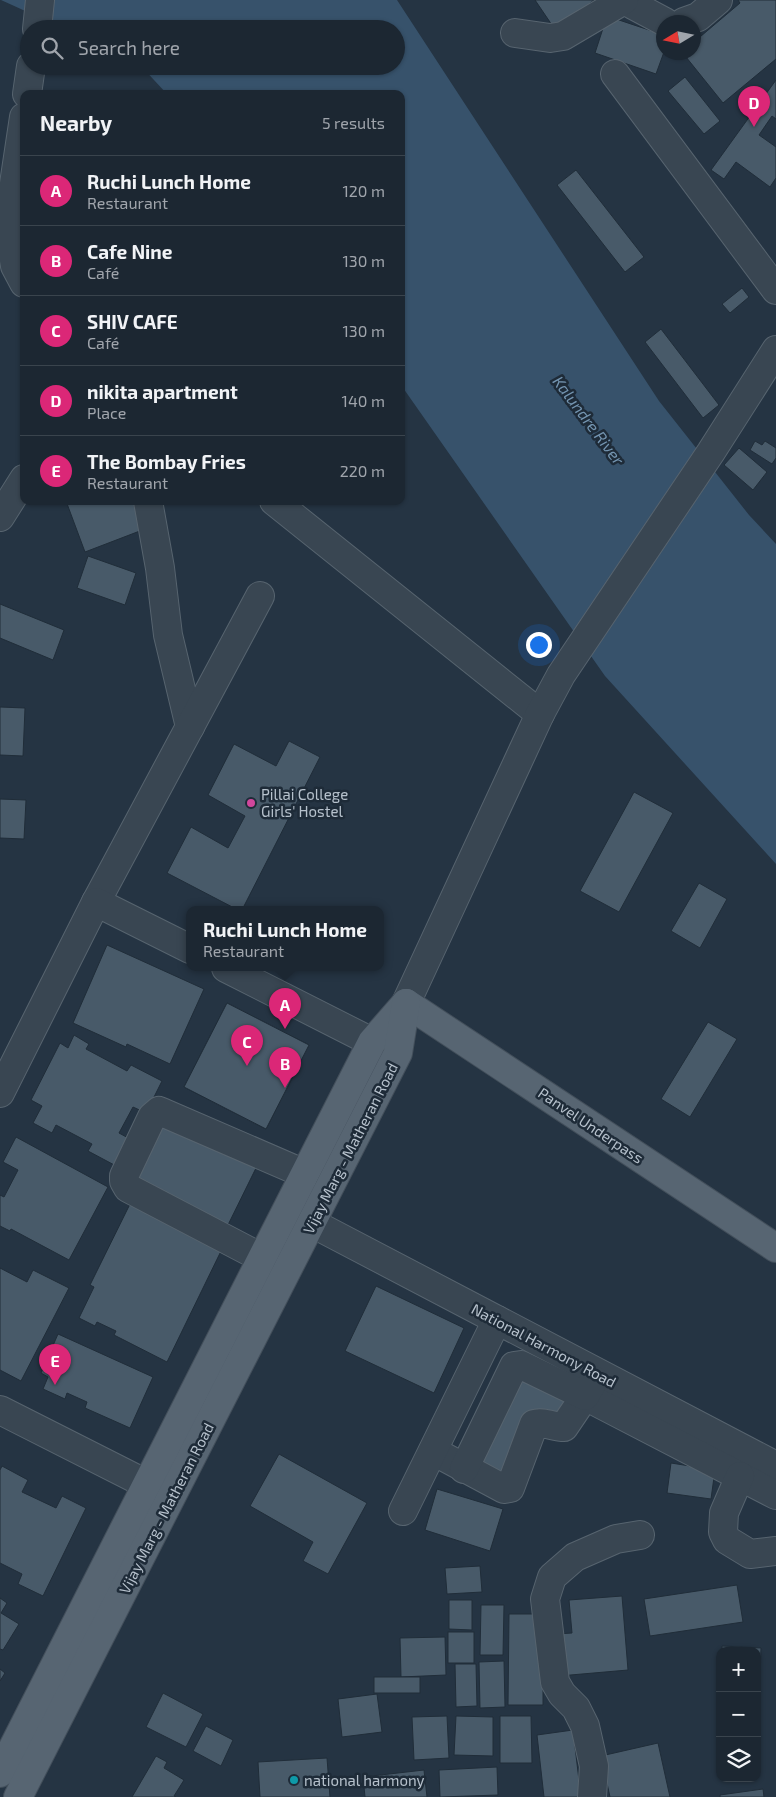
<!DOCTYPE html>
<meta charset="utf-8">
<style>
:root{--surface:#1c2732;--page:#252f3a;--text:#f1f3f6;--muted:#a0a5ac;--line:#3a444d;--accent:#db2777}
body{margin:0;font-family:"Exo 2",sans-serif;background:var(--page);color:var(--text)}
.controls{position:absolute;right:15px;bottom:15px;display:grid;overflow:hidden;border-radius:10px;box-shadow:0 1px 4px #0004}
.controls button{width:45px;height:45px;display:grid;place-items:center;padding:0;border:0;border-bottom:1px solid var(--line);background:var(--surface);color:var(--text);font:25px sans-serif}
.compass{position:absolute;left:656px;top:15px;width:45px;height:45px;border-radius:50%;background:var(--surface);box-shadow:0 1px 4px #0004;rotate:260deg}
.you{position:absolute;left:538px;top:644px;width:18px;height:18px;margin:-12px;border:4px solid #fff;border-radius:50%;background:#1a73e8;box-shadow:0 0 0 8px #1a73e833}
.badge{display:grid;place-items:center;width:32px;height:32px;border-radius:50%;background:var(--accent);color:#fff;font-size:16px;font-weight:700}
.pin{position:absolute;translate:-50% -41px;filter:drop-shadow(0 1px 2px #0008)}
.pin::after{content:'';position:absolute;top:26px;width:18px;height:15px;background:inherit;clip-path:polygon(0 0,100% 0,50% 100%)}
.popup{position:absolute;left:186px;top:906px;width:198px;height:65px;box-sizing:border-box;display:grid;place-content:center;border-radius:10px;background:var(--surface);filter:drop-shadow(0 1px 4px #0005);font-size:16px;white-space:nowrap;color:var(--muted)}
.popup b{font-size:19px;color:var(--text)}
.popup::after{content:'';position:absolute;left:50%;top:100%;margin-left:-10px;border:10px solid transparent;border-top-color:var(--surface)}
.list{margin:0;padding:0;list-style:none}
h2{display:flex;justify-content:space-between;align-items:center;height:65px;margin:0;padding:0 20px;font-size:21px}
h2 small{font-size:16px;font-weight:400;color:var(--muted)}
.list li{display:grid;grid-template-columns:32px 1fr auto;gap:15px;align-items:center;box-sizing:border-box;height:70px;padding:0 20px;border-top:1px solid var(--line)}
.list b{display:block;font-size:19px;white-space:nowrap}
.list p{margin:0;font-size:16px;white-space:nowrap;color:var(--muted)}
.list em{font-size:16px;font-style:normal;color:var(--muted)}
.icon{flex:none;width:28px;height:28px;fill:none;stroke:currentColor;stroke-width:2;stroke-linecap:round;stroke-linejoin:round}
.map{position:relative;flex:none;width:776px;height:1797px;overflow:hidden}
.search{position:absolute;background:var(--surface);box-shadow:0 1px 4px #0004;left:20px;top:20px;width:385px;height:55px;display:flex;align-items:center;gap:12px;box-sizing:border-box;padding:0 18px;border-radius:28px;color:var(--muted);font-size:19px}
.panel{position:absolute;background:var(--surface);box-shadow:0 1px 4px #0004;left:20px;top:90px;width:385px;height:415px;border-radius:10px}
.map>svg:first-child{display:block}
</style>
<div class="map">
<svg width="776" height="1797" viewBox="0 0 776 1797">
<rect width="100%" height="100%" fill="#253443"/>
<!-- water -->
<path fill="#37526b" d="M1 0H397L659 401 749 515 776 544V864L605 676 401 385V94H167L141 66H396V29H65Z"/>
<!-- building -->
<g fill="#485a69" stroke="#202d39">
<path d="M535 0H594L589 4 593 9 554 28Z"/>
<path d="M738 0H776V59L723 103 682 52H694V42L740 3Z"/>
<path d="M607 16 664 35V52L656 74 595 53Z"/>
<path d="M685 77 720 121 704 134 668 91Z"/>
<path d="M776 80V119L772 116 759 135 776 147V178L770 187 736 162 724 179 711 170Z"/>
<path d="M576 170 644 257 625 272 557 185Z"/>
<path d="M742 288 749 297 730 313 722 304Z"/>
<path d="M661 329 719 405 703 418 645 342Z"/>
<path d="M755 441 762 445 765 441 776 448V458L772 464 750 450Z"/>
<path d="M739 448 767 472 753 490 724 465Z"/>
<path d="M66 501H135L145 529 85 552Z"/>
<path d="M88 556 136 573 125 605 77 588Z"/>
<path d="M0 604 64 630 53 660 0 638Z"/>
<path d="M0 707 25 708 23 756 0 755Z"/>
<path d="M289 741 320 757 242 910H238L167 873 191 827 228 848 245 816 208 795 234 744 276 766Z"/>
<path d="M634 792 673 813 619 912 580 891Z"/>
<path d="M0 799 26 800 24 839 0 838Z"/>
<path d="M699 883 727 899 700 948 671 931Z"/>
<path d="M107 945 204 989 170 1064 127 1044 126 1047 73 1023Z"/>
<path d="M227 1003 309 1045 266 1129 184 1087Z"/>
<path d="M227 1003 309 1045 266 1129 184 1087Z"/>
<path d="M708 1022 737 1039 690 1117 661 1099Z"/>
<path d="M74 1035 89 1044 86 1049 127 1071 131 1065 162 1081 146 1113 133 1107 119 1133 132 1140 118 1167 88 1151 92 1144 56 1125 52 1133 33 1123 42 1106 31 1100 60 1043 68 1048Z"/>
<path d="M160 1117 257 1166 226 1229 128 1180Z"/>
<path d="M16 1137 108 1187 69 1260 11 1229 10 1231 0 1226V1195L4 1197 18 1170 3 1162Z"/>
<path d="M131 1202 223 1247 167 1362 114 1335 116 1331 97 1322 95 1326 79 1318 94 1287 90 1285Z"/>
<path d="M0 1268 27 1282 33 1270 69 1288 21 1381 0 1370Z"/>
<path d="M376 1286 464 1328 434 1393 345 1351Z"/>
<path d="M58 1334 153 1377 130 1428 85 1408 87 1402 67 1393 65 1399 43 1389 48 1377 41 1373Z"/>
<path d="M520 1369 571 1394 559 1424 531 1412 505 1475 480 1464Z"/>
<path d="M279 1454 367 1503 328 1574 303 1561 313 1542 250 1506Z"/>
<path d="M671 1463 715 1470 711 1499 667 1493Z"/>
<path d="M2 1466 28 1480 22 1492 56 1508 62 1496 86 1508 43 1596 18 1584 22 1574 0 1563V1470Z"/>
<path d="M437 1489 503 1509 490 1551 425 1530Z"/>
<path d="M480 1566 482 1592 447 1594 445 1568Z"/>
<path d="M737 1585 743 1622 650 1636 644 1599Z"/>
<path d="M622 1596 628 1670 559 1676 556 1634 572 1633 569 1600Z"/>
<path d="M0 1598 7 1603 1 1613 19 1624 3 1650 0 1649Z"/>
<path d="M449 1600H472V1630L449 1629Z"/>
<path d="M481 1605H504L503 1655H480Z"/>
<path d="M509 1614H543V1705H508Z"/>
<rect x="448" y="1632" width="26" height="31"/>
<path d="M445 1637 446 1675 401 1677 400 1638Z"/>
<path d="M722 1646 761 1648 757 1772V1651H722Z"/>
<path d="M504 1661 505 1707 480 1708 479 1662Z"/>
<path d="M455 1664H476L477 1706 456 1707Z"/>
<path d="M0 1669 5 1673 0 1681Z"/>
<rect x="374" y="1677" width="46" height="16"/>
<path d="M163 1693 203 1714 186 1747 146 1727Z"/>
<path d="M377 1694 382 1732 342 1737 338 1699Z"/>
<path d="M447 1716 449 1758 414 1760 412 1717Z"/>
<path d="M456 1716 493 1717V1756L454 1755Z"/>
<path d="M500 1716H531L532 1763H500Z"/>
<path d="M206 1726 233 1740 221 1766 193 1751Z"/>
<path d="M720 1727V1771H718Z"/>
<path d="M573 1730 581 1797H544L537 1735Z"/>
<path d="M658 1743 670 1797H610L601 1756Z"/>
<path d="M156 1756 167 1762 164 1768 184 1780 174 1796 176 1797H132Z"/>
<path d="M327 1758 330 1797H260L258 1762Z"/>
<path d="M497 1767 498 1795 440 1797 439 1770Z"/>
<path d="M424 1770 427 1797H365L363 1777Z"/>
<path d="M763 1789 764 1797H720V1795Z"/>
</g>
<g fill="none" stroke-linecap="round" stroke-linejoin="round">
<defs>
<g id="minor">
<path d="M632 0 633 5 665 22"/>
<path d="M684 22 698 17 718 0"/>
<path d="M37 29 40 0"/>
<path d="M515 33 550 38 563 36 624 0"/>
<path d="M615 74 776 290"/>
<path d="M27 94 31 66"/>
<path d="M24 117 8 224 15 266 24 283"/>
<path d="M148 501 160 568 168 635 190 727"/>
<path d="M274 501 540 714"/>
<path d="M0 517 24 479"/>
<path d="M96 902 260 596"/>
<path d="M226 968 372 1042"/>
<path d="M406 1003 540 714 561 675 711 452 776 350"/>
<path d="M0 1093 96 902 190 949"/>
<path d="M312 1223 776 1466"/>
<path d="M262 1258 128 1188 124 1181V1176L152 1117 159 1111 164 1113 305 1174"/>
<path d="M0 1410 168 1495"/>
<path d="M433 1451 504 1489 510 1488 534 1424C543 1421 554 1427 564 1427L585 1396 776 1495"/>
<path d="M464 1469 514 1366 521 1365 585 1396 594 1380"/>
<path d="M740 1476 724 1513 723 1532 727 1540 750 1554 776 1551"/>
<path d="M403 1511 497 1320"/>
<path d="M592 1797 594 1766 585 1726 576 1708 562 1694 555 1682 545 1599 552 1577 575 1557 616 1539 640 1535"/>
</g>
<g id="major">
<path d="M406 1003 776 1248"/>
<path d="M0 1773 372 1042 406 1003"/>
<path d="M18 1797 398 1053 406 1003"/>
</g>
</defs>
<!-- minor casing -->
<use href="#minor" stroke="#57646f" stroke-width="30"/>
<!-- major casing -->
<use href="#major" stroke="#434f5b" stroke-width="30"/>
<!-- minor -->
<use href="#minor" stroke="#394652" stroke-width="28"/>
<!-- major -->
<use href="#major" stroke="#576572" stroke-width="28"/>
</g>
<!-- markers -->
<circle fill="#d1479c" stroke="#1e2b38" stroke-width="2" cx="251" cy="803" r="5"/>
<circle fill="#0f9aa8" stroke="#1e2b38" stroke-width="2" cx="294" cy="1780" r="5"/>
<g text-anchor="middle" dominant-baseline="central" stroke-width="5" stroke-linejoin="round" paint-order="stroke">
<!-- poi labels -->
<g font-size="15" fill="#b6c1cc" stroke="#1e2b38" text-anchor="start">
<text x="261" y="794">Pillai College<tspan x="261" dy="17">Girls' Hostel</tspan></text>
<text x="304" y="1780">national harmony</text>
</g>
<!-- street labels -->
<g font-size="15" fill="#b6c1cc" stroke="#1e2b38">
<text transform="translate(591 1125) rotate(34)">Panvel Underpass</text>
<text transform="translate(350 1148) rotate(-63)">Vijay Marg - Matheran Road</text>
<text transform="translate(544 1345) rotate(28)">National Harmony Road</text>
<text transform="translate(166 1508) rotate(-63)">Vijay Marg - Matheran Road</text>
</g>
<!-- water labels -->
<g font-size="16" font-style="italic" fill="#7495b1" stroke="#1e2b38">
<text transform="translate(589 420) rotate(53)">Kalundre River</text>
</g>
</g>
</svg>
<div class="controls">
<button>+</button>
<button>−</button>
<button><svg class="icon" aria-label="layers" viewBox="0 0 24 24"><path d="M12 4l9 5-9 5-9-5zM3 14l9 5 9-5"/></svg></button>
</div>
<svg class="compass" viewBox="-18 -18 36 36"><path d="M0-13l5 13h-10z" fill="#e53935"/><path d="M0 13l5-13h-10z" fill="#a0a5ac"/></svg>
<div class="you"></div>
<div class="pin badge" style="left:285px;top:1029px">A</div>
<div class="popup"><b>Ruchi Lunch Home</b>Restaurant</div>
<div class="pin badge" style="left:285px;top:1088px">B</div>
<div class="pin badge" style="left:247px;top:1066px">C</div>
<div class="pin badge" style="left:754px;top:127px">D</div>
<div class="pin badge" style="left:55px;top:1385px">E</div>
<div class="search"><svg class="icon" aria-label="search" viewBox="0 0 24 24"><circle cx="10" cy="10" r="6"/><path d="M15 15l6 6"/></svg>Search here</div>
<section class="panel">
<h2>Nearby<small>5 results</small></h2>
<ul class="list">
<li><span class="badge">A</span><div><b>Ruchi Lunch Home</b><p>Restaurant</p></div><em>120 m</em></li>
<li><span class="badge">B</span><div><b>Cafe Nine</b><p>Café</p></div><em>130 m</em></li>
<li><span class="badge">C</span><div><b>SHIV CAFE</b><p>Café</p></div><em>130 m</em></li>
<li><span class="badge">D</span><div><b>nikita apartment</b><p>Place</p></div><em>140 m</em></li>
<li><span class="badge">E</span><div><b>The Bombay Fries</b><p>Restaurant</p></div><em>220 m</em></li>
</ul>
</section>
</div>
